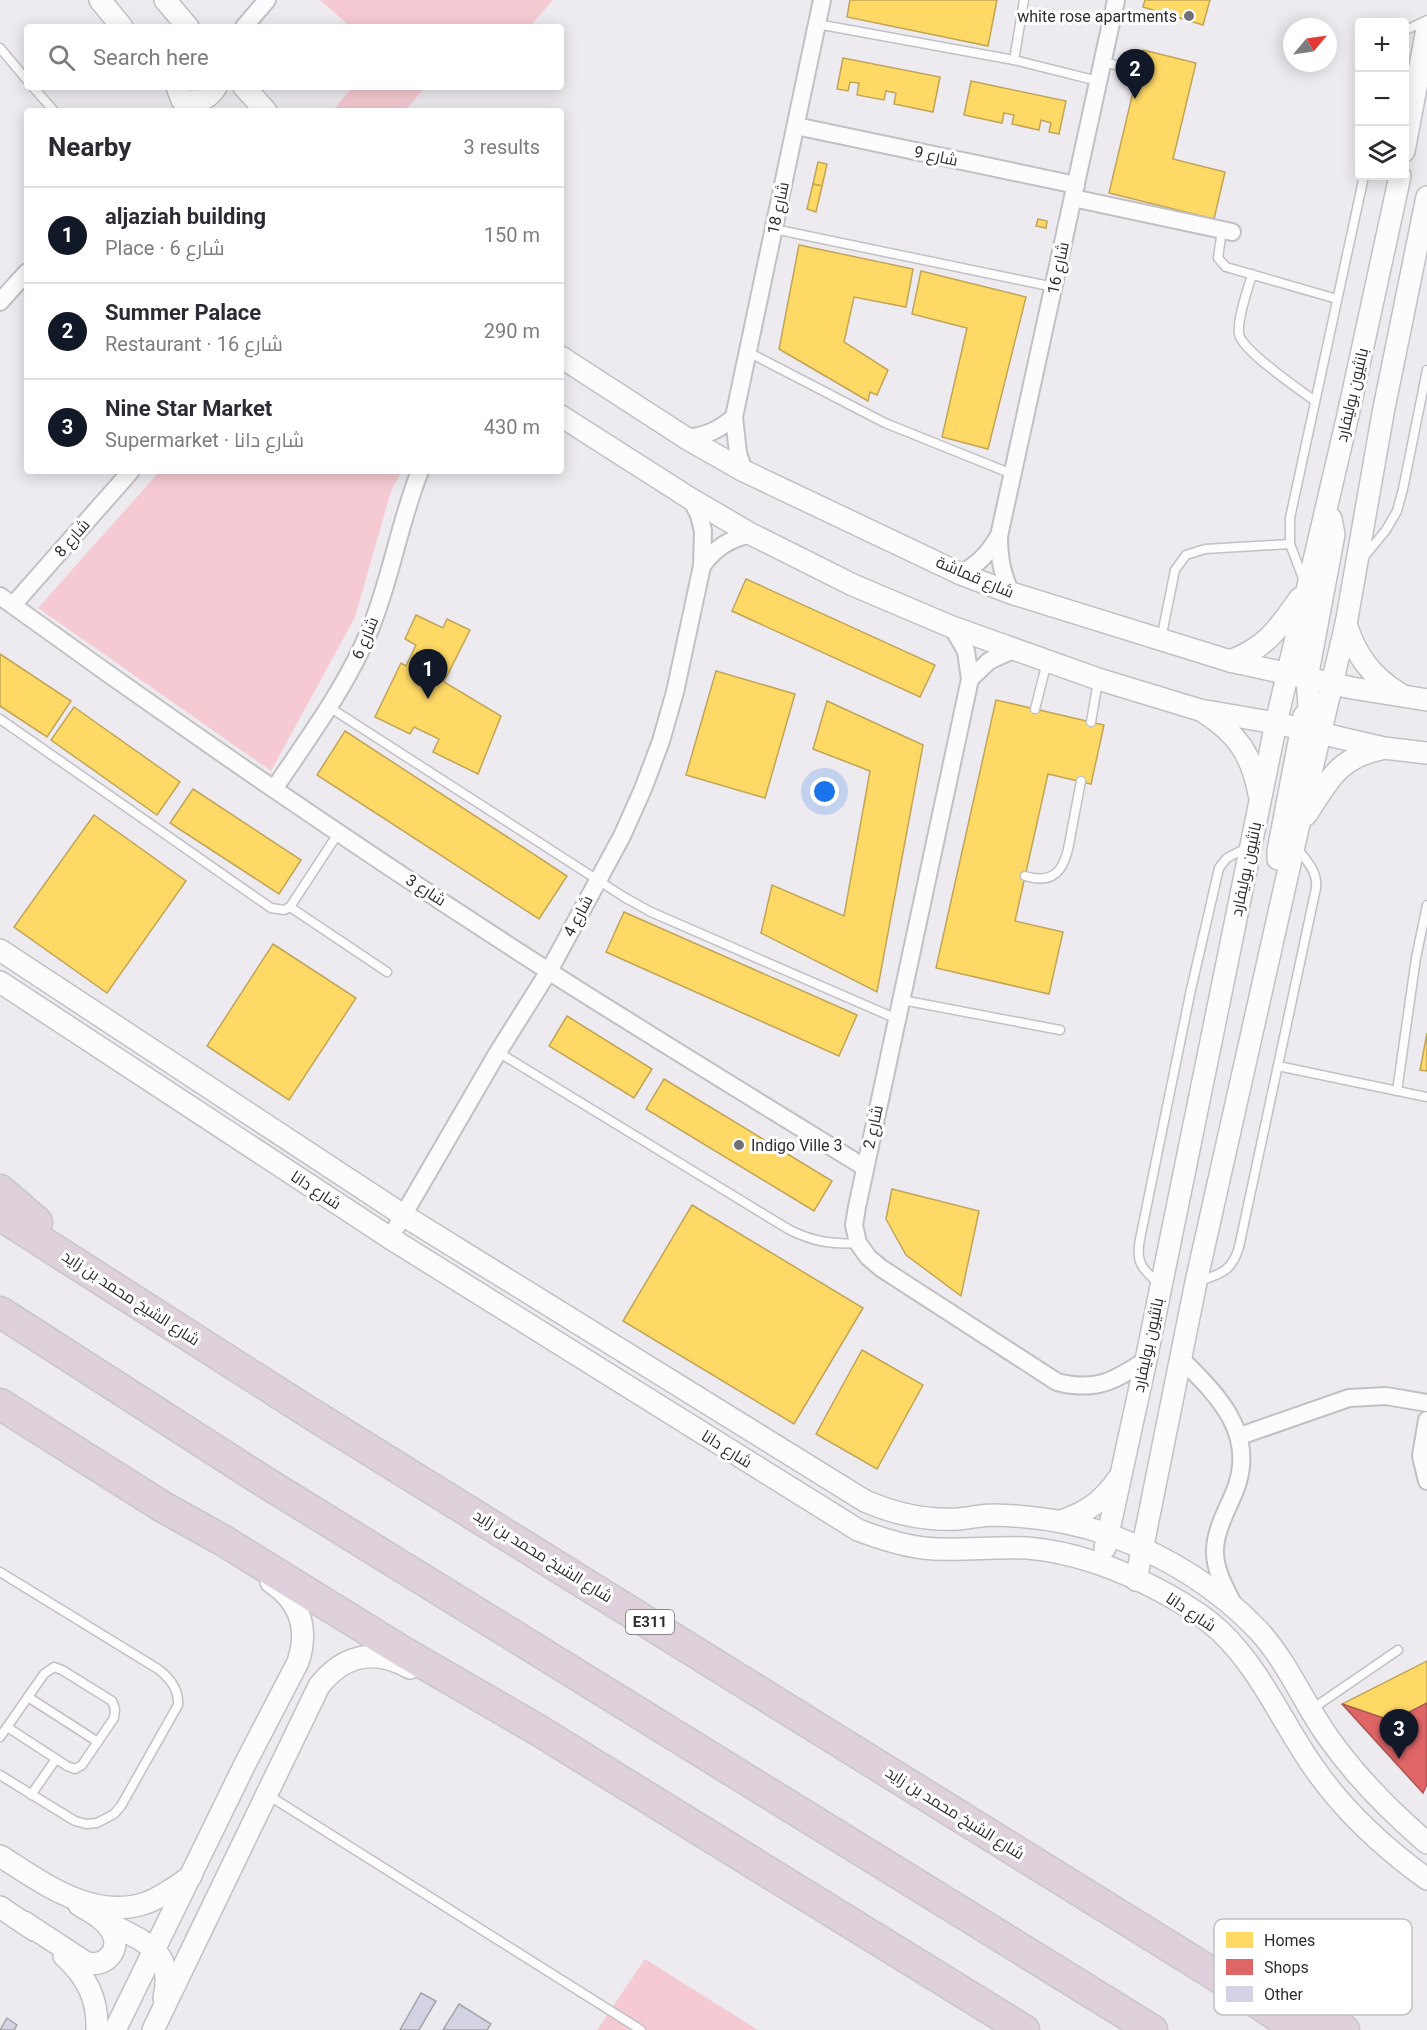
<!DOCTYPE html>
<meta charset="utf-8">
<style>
:root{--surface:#fff;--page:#f2f2f3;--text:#2b2b33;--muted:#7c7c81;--line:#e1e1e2;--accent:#111827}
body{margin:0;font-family:Roboto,Cairo,sans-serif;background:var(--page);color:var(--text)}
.controls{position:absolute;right:18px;top:18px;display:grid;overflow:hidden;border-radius:6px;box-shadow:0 3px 15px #0003}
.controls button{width:54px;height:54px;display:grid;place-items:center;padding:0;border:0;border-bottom:2px solid var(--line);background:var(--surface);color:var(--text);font:30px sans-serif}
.compass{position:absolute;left:1283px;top:18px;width:54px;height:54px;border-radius:50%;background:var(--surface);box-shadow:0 3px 15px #0003;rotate:61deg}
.you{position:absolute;left:825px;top:792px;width:21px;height:21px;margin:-15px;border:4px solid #fff;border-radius:50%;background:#1a73e8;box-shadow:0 0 0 9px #1a73e833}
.badge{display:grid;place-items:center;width:39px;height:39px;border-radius:50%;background:var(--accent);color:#fff;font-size:20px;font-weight:700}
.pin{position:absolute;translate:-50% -50px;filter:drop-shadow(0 2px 3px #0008)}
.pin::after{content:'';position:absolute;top:32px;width:21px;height:18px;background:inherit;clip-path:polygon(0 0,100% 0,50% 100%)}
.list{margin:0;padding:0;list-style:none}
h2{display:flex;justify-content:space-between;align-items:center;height:78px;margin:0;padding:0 24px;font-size:26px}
h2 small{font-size:20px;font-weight:400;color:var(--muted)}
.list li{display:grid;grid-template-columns:39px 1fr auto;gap:18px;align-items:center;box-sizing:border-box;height:96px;padding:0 24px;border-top:2px solid var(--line)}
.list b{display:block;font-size:22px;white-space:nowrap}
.list p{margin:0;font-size:20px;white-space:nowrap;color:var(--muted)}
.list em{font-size:20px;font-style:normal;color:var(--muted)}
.icon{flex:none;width:33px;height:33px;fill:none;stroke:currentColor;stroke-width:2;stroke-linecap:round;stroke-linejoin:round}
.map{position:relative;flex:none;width:1427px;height:2030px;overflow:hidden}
.search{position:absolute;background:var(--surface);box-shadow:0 3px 15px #0003;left:24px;top:24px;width:540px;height:66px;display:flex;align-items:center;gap:15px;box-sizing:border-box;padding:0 21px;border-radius:6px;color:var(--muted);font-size:22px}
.panel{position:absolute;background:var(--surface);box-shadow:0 3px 15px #0003;left:24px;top:108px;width:540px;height:366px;border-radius:6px}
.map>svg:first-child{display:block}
</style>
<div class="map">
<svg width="1427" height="2030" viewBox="0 0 1427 2030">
<rect width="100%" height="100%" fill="#edeaf0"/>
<!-- green -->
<g fill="#f5cad3">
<path d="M320 0H553L529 27H351Z"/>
<path d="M353 87H425L405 111H332Z"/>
<path d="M160 471H402L391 491 355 617 271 771 38 608Z"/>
<path d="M645 1959 758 2030H597Z"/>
</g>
<!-- homes -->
<g fill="#ffd966" stroke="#c1a556" stroke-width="1.5">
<path d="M850 0H997L988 46 847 17Z"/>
<path d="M1145 0H1210L1203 25 1143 7Z"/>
<path d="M1143 50 1196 63 1173 159 1225 172 1214 219 1109 193Z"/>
<path d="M843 58 940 77 933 112 894 104 896 93 886 91 884 100 857 95 859 83 850 82 848 91 837 89Z"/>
<path d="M971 81 1066 101 1059 134 1049 132 1051 123 1041 120 1039 130 1012 124 1014 115 1004 113 1002 123 964 115Z"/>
<path d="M818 162 827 164 822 186 813 184Z"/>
<path d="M813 184 822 186 816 212 807 209Z"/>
<path d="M1038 219 1047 221 1046 228 1036 226Z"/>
<path d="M799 245 913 269 906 307 854 297 844 342 888 370 877 395 870 392 868 401 779 349Z"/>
<path d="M921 271 1026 297 988 449 942 437 967 328 912 314Z"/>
<path d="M746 579 935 665 920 697 732 611Z"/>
<path d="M416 615 443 628 447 619 470 630 444 682 501 716 478 774 433 752 439 739 414 727 410 734 375 717 401 663 406 666 416 645 405 639Z"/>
<path d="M0 654 71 701 47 737 0 706Z"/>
<path d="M716 671 795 694 765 798 686 775Z"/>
<path d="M996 700 1104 725 1091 784 1048 774 1015 921 1063 932 1049 994 936 968Z"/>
<path d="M827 701 923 745 877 992 761 933 772 885 844 916 870 771 813 749Z"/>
<path d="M74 707 180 782 157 815 51 740Z"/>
<path d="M345 731 567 876 539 919 317 775Z"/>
<path d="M193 789 301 860 279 894 170 823Z"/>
<path d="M94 815 186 881 107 993 14 927Z"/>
<path d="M624 912 857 1015 839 1056 606 952Z"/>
<path d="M273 944 356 998 289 1100 207 1046Z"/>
<path d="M567 1016 652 1069 634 1098 549 1046Z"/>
<path d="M1427 1033V1071L1420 1070Z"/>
<path d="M664 1079 832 1181 814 1211 646 1109Z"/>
<path d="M892 1189 979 1211 961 1296 906 1255 886 1219Z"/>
<path d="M692 1205 863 1308 794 1424 623 1321Z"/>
<path d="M862 1350 923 1385 877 1469 816 1434Z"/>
<path d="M1427 1661V1703L1392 1721 1342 1704Z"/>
</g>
<!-- shops -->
<path fill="#e06666" stroke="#ab5556" stroke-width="1.5" d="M1427 1703V1784L1423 1793 1342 1704 1392 1721Z"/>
<!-- building -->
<g fill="#d3d3e4" stroke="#a6a5aa" stroke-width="1.5">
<path d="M421 1993 436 2001 419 2030H400Z"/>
<path d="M459 2004 491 2024 487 2030H443Z"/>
<path d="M7 2018 17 2025 14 2030H0Z"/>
</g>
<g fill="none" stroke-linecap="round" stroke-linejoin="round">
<defs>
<g id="service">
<path d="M817 24 1014 60 1098 81"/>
<path d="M1404 31 1427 20"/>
<path d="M0 48 27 80"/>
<path d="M1014 60 1024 0"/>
<path d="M1102 62 1138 70"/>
<path d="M33 87 54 111"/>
<path d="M774 229 1054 287"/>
<path d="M1222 230 1218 258 1226 267 1337 299"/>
<path d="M1252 274C1248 290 1237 318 1239 334 1242 351 1299 389 1315 401"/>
<path d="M748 352 885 423 1012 474"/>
<path d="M1363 558 1386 530 1397 511 1403 489 1427 370"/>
<path d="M1304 581 1290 544V518L1364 176"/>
<path d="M1161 639 1175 570 1186 555 1205 549 1290 544"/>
<path d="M329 707 624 897 651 912 897 1019"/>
<path d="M1035 709 1047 662"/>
<path d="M0 719 271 908 284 910 290 907 339 832"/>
<path d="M1091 722 1098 681"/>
<path d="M1025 876C1063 888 1067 857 1072 828 1075 813 1078 797 1081 781"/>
<path d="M290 907 387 972"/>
<path d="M902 1000 1060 1030"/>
<path d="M498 1052 788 1229C811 1241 832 1245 858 1243"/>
<path d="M1278 1066 1427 1097"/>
<path d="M1397 1091 1416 958 1427 905"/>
<path d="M1197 1282C1220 1274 1232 1272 1239 1247L1316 888C1318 871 1306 860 1296 847"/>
<path d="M1160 1285C1143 1269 1135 1264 1140 1239L1190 994 1219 868 1227 858 1248 847"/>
<path d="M0 1572 158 1669C170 1678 179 1690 178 1705L121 1806 114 1814 97 1823 86 1824 75 1821 0 1775"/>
<path d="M54 1667 62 1670 112 1701 115 1709 114 1718 82 1765 75 1769 67 1766 7 1727 44 1674Z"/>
<path d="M28 1697 98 1742"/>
<path d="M1312 1709 1398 1650"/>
<path d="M0 1737 7 1727"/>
<path d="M31 1795 56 1759"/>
<path d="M268 1795 641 2030"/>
</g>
<g id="minor">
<path d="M244 27 267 0"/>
<path d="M796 126 1076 185"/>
<path d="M1073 198 1232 232"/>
<path d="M0 302 27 272"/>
<path d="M686 438C706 436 719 430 734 417"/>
<path d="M744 471 738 453 734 417 822 0"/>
<path d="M702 566C715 548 729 539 751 534"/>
<path d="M961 574C978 564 988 554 998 537"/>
<path d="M1011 593C1002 574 999 558 999 536L1116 0"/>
<path d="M0 596C179 726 363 852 550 972 654 1038 759 1102 864 1167"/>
<path d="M13 605 131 471"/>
<path d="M952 627 966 651 970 679 857 1207 854 1225 858 1243 868 1257 881 1268 1057 1382C1096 1392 1114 1381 1146 1360"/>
<path d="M970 679 989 661 1013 650"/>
<path d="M274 789C308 738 345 689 369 632 391 580 399 523 420 471"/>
<path d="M390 1238 498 1052 549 971 622 836 643 789 661 741 675 692 702 566 703 531 699 515 691 499"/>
<path d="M1181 1359C1220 1397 1258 1436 1234 1493 1226 1512 1214 1533 1215 1554 1216 1573 1226 1589 1234 1606"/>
<path d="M1427 1420 1421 1456 1427 1481"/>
<path d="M1240 1436 1349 1398 1386 1396 1427 1403"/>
</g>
<g id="tertiary">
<path d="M100 0 122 27"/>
<path d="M165 0 188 27"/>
<path d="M177 87 182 100C196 103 208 100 216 87"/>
<path d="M244 87 266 111"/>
<path d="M1404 151 1427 29"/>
<path d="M561 357 686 438 744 471 961 574 1011 593 1230 661 1352 688 1427 700"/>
<path d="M561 416 691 499 751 534 853 585 952 627 1098 679 1200 710 1276 723 1384 748 1427 753"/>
<path d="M1346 624C1356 656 1372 677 1400 694"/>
<path d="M1230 661C1266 648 1279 628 1300 598"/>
<path d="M1205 713C1238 734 1252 756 1259 794"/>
<path d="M1320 733 1309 707 1307 678 1332 545 1334 535 1331 519"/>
<path d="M1306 815C1329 780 1338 758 1381 749"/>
<path d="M1278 859V851L1304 716"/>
<path d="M0 950 403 1215 865 1501C895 1514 925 1521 958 1519 970 1518 982 1515 994 1515 1033 1516 1073 1522 1110 1535 1166 1556 1217 1587 1258 1630 1287 1661 1303 1702 1328 1737 1356 1777 1390 1811 1427 1843"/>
<path d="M0 982 390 1238 858 1530C879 1538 900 1545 923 1548 956 1552 993 1546 1027 1548 1076 1552 1125 1571 1168 1595 1186 1605 1205 1617 1220 1631 1260 1669 1281 1720 1312 1765 1342 1809 1384 1848 1427 1879"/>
<path d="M1061 1521C1086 1513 1103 1501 1118 1479"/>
<path d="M1105 1548 1146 1360 1276 723 1348 415 1400 176"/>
<path d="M1136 1580 1196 1282 1298 828 1346 624 1383 413 1427 197"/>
<path d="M0 1856C43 1883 93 1921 146 1903 162 1897 177 1886 191 1876"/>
<path d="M0 1907 34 1930"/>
<path d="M105 1921C142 1942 175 1947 164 1998"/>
<path d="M24 1922 85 1962C104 1969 122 1951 112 1932 105 1919 91 1912 79 1905"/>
<path d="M64 1956C87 1977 98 1999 97 2030"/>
<path d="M115 2030 245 1764 298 1662C309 1629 300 1601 271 1582"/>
<path d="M153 2030 319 1686C344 1654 375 1648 410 1668"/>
</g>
<g id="motorway">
<path d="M0 1190 37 1222"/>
<path d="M0 1215 310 1413 1217 1976 1299 2030"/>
<path d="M0 1312 260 1479 1152 2030"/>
<path d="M0 1404 163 1507 224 1541 400 1650 538 1730 1024 2030"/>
<path d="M1280 2003 1344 2030"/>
</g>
</defs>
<!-- service casing -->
<use href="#service" stroke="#c2c0c5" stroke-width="11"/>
<!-- minor casing -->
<use href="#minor" stroke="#c2c0c5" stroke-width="20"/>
<!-- tertiary casing -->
<use href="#tertiary" stroke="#c2c0c5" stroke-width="24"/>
<!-- motorway casing -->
<use href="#motorway" stroke="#c7c6c8" stroke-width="33"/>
<!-- service -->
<use href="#service" stroke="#fcfcfd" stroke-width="8"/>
<!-- minor -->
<use href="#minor" stroke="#fcfcfd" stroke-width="16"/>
<!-- tertiary -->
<use href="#tertiary" stroke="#fcfcfd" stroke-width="21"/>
<!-- motorway -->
<use href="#motorway" stroke="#ded1db" stroke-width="30"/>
</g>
<!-- markers -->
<g fill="#726f74" stroke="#fff" stroke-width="2">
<circle cx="1189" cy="16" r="6"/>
<circle cx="739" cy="1145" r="6"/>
</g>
<g text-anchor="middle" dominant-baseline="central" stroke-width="6" stroke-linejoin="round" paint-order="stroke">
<!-- shield labels -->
<rect fill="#fff" stroke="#6e6c70" stroke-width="1.5" x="626" y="1610" width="48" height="24" rx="4.5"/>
<g font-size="15" font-weight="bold" fill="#302d32">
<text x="650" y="1622">E311</text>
</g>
<!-- poi labels -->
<g font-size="16" fill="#302d32" stroke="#fff" text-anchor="end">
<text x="1177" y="16">white rose apartments</text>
<text x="751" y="1145" text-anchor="start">Indigo Ville 3</text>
</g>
<!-- street labels -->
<g font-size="16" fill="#302d32" stroke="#fff">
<text transform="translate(936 156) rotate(12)">شارع 9</text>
<text transform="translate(778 208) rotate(-78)">شارع 18</text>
<text transform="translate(1058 268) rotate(-78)">شارع 16</text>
<text transform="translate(1352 395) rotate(-77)">بانثيون بوليفارد</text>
<text transform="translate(72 538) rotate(-49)">شارع 8</text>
<text transform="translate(975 577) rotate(23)">شارع قماشة</text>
<text transform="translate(365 638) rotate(-67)">شارع 6</text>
<text transform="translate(1246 869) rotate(-78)">بانثيون بوليفارد</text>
<text transform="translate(426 890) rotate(33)">شارع 3</text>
<text transform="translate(578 916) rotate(-62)">شارع 4</text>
<text transform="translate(873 1127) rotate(-78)">شارع 2</text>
<text transform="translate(316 1190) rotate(33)">شارع دانا</text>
<text transform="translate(131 1298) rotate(33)">شارع الشيخ محمد بن زايد</text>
<text transform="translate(1148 1345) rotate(-78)">بانثيون بوليفارد</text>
<text transform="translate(727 1449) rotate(32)">شارع دانا</text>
<text transform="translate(543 1556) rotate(32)">شارع الشيخ محمد بن زايد</text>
<text transform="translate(1191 1612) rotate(34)">شارع دانا</text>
<text transform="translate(955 1813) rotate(32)">شارع الشيخ محمد بن زايد</text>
</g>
</g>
<!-- legend -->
<rect x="1214" y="1919" width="198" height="96" rx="9" fill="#fff" stroke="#c1c0c2" stroke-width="1.5"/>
<rect x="1226" y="1932" width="27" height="16" fill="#ffd966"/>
<rect x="1226" y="1959" width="27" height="16" fill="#e06666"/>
<rect x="1226" y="1986" width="27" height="16" fill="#d3d3e4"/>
<g font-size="16" fill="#302d32">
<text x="1264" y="1946">Homes</text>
<text x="1264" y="1973">Shops</text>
<text x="1264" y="2000">Other</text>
</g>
</svg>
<div class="controls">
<button>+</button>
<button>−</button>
<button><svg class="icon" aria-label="layers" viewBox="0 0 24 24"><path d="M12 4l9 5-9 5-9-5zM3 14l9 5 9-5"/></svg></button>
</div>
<svg class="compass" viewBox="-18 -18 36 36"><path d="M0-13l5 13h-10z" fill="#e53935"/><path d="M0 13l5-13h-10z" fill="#7c7c81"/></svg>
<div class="you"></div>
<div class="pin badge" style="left:428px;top:699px">1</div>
<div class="pin badge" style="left:1135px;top:99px">2</div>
<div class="pin badge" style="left:1399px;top:1759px">3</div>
<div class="search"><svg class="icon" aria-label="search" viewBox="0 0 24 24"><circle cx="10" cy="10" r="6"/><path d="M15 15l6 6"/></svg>Search here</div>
<section class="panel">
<h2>Nearby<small>3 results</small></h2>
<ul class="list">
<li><span class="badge">1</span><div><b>aljaziah building</b><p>Place · شارع 6</p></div><em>150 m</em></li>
<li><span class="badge">2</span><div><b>Summer Palace</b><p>Restaurant · شارع 16</p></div><em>290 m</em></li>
<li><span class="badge">3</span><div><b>Nine Star Market</b><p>Supermarket · شارع دانا</p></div><em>430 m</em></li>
</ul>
</section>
</div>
